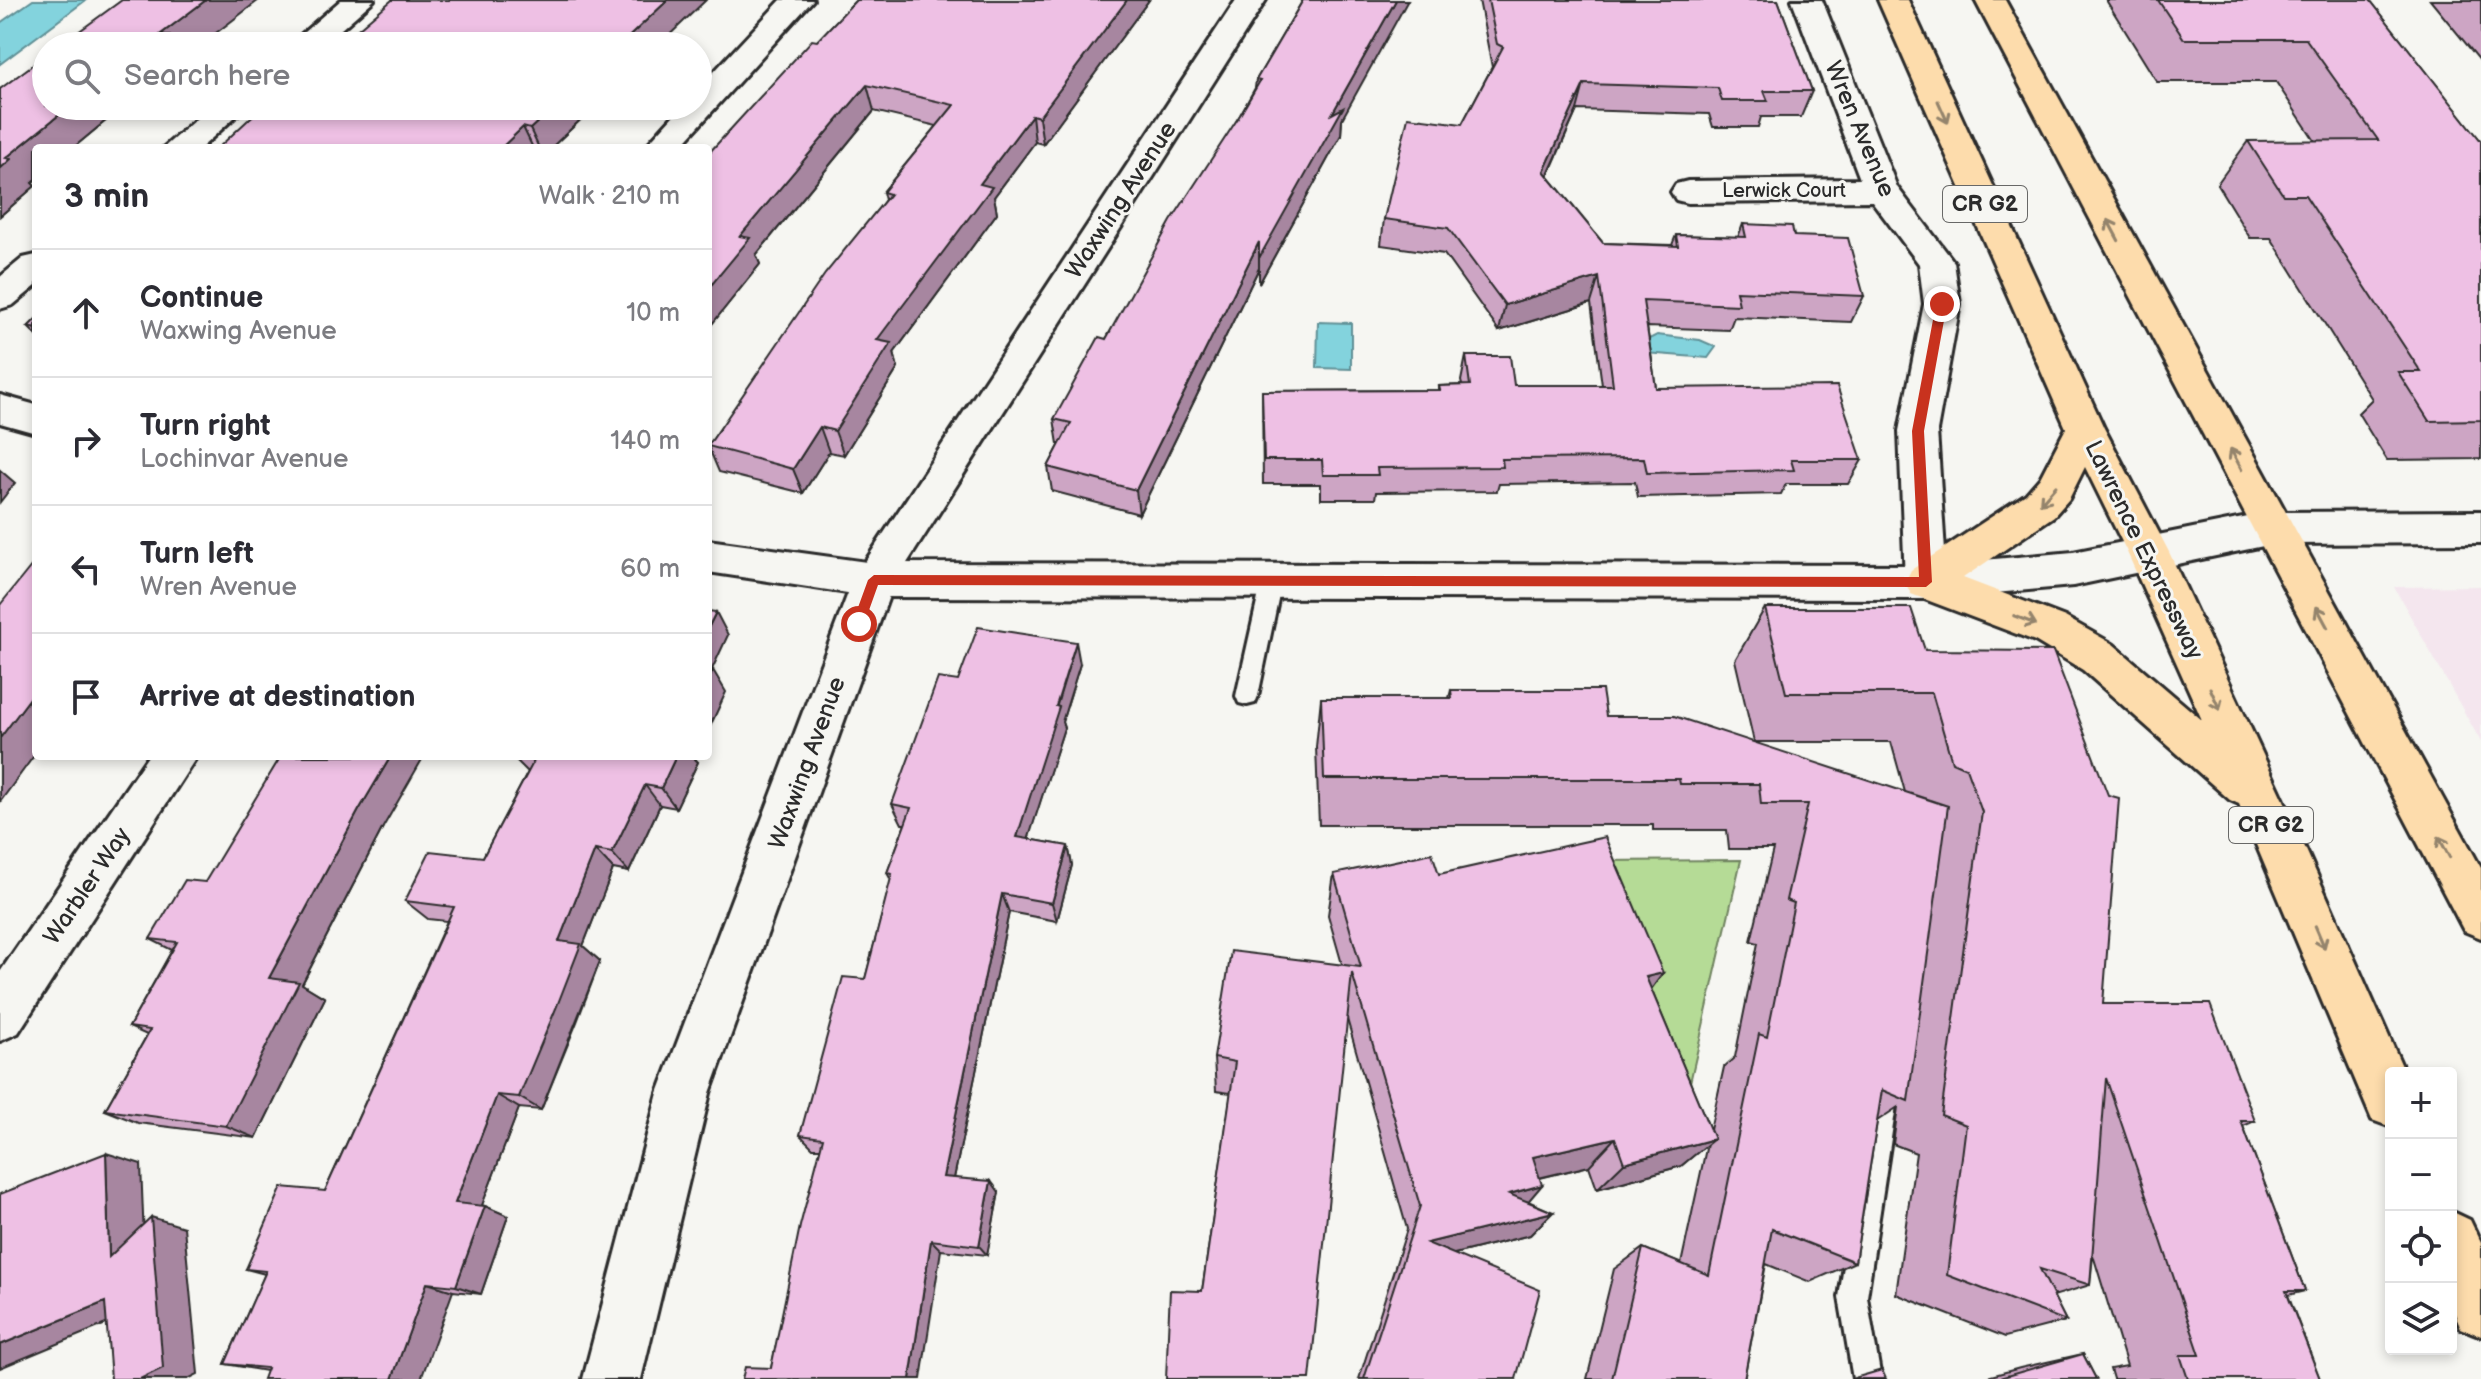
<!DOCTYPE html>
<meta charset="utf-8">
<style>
:root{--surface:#fff;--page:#f2f2f3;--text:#2b2b33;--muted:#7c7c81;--line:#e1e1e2}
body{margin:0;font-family:"Balsamiq Sans",sans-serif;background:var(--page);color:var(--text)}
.controls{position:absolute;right:24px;bottom:24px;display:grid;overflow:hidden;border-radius:8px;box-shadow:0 4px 12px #0003}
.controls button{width:72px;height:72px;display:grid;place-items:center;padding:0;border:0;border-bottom:2px solid var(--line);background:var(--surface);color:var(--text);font:40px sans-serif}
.stop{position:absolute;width:24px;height:24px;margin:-18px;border:6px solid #c8321e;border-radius:50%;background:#fff}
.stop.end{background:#c8321e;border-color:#fff;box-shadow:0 2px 8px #0008}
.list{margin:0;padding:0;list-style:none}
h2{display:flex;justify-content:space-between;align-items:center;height:104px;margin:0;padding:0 32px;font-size:34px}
h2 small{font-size:26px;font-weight:400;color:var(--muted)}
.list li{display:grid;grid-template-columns:52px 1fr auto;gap:24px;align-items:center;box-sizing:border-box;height:128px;padding:0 32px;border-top:2px solid var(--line)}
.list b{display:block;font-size:30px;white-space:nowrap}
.list p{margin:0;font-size:26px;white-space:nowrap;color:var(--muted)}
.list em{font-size:26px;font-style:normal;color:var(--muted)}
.icon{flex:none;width:44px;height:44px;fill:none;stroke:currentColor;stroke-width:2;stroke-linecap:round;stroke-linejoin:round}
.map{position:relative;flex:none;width:2481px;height:1379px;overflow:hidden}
.search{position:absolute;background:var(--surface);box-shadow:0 4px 12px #0003;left:32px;top:32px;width:680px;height:88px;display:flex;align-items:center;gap:20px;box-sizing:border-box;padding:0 28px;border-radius:44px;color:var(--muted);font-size:30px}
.panel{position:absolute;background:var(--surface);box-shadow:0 4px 12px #0003;left:32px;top:144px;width:680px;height:616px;border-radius:8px}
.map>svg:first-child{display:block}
</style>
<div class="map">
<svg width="2481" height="1379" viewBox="0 0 2481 1379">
<rect width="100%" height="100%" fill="#f6f6f2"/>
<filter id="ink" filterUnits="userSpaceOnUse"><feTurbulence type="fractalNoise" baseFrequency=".0125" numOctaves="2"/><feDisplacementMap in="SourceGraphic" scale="16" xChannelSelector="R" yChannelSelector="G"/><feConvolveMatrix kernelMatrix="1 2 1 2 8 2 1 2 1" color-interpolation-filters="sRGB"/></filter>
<g filter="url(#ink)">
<!-- built -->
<path fill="#f4e6ee" d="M2481 586V742L2394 587Z"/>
<!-- green -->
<path fill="#b5db96" stroke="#708360" stroke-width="2" d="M1741 860 1689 1087 1594 861Z"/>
<!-- water -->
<g fill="#83d3dd" stroke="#609096" stroke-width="2">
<path d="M33 0H86L0 64V23Z"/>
<path d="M1318 322 1351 323V369L1317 368Z"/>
<path d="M1657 335 1700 340 1716 347 1708 358 1645 353 1643 342Z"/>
</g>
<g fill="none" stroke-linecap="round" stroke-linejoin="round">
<defs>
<g id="service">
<path d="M1272 572 1279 574 1282 580 1258 696 1255 703 1247 705 1239 703 1236 696 1262 580 1265 574Z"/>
<path d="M1885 1079 1894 1083 1898 1092 1867 1297 1881 1379H1853L1839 1297 1872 1092 1876 1083Z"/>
</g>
<g id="minor">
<path d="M341 0H374L322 46H288Z"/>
<path d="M781 0H813L679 148H644L682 106H698V89Z"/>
<path d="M1236 0H1266L893 585 710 1093 641 1379H583L658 1093 853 580Z"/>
<path d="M1792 0H1822L1897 187 1954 262 1960 304 1937 431 1947 582 1941 594 1926 599 1911 594 1905 582 1899 431 1924 304 1919 264 1872 201 1688 203 1676 200 1671 192 1676 184 1688 181 1860 179Z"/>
<path d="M211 106H247L201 148H163Z"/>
<path d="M36 255V286L13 305 0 309V277L23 258Z"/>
<path d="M2481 511V543L2273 544 2259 539 2253 528 2259 517 2273 512Z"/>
<path d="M148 756H197L18 1033 0 1041V972Z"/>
</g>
<g id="tertiary">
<path d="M0 395 36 405V433L0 423Z"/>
<path d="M2273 512 2287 517 2293 528 2287 539 2273 544 2073 586 1926 599 874 597 708 572V540L874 563 1926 565 2073 552Z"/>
</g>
<g id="trunk">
<path d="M1878 0H1908L2104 428 2169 552 2283 798 2405 1073H2391V1127L2372 1120 2239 804 2230 800 2083 670 2035 641 1911 594 1905 582 1911 570 2026 494 2040 478 2066 428ZM2085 467 2127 552 2202 720 2113 644 2065 617 1963 578 2054 516 2069 499Z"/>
<path d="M1975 0H2005L2481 868V938L2464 931Z"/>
<path d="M2451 1211 2470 1220 2481 1243V1336L2461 1328 2451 1304Z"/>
</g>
</defs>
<!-- service casing -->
<use href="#service" stroke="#2b2b2b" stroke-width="6"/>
<!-- minor casing -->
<use href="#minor" stroke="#2b2b2b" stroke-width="6"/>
<!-- tertiary casing -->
<use href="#tertiary" stroke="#2b2b2b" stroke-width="6"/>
<!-- trunk casing -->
<use href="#trunk" stroke="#2b2b2b" stroke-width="6"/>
<!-- service -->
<use href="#service" fill="#f6f6f2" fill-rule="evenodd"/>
<!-- minor -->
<use href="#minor" fill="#f6f6f2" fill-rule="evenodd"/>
<!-- tertiary -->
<use href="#tertiary" fill="#f6f6f2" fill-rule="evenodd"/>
<!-- trunk -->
<use href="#trunk" fill="#fddcac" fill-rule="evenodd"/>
</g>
<!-- wall -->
<g fill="#cda5c4" stroke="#2b2b2b" stroke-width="2">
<path d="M856 0H1149L1043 144 1035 142 994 197 997 213 894 353 898 368 844 455 829 452 803 493 719 472 708 446 885 200 883 192 937 126 874 111 756 255 760 264 708 329 817 41Z"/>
<path d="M1303 0 1342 119 1341 135 1259 284V268L1139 514 1052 491 1048 467 1060 444H1058L1054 419 1106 339 1240 115 1255 88 1256 80Z"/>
<path d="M1479 0H1778L1812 91 1801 117H1761L1758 127H1713L1709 114 1577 110 1548 176 1603 243 1672 245 1676 235 1738 237 1743 224 1794 236 1864 296 1851 322 1734 317 1729 330 1647 327 1656 388 1862 460 1848 484H1786L1781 494 1638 497 1635 482 1499 484 1497 491 1376 492 1375 499H1321V484H1263L1262 391 1438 390 1439 386 1462 385 1461 381 1466 356 1514 385H1602L1591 303 1499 331 1444 254 1381 245 1384 219 1462 124 1492 67Z"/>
<path d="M2106 0H2370L2481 141V459L2387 460 2358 413 2372 399 2271 238H2250L2217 184 2248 141H2315L2276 82H2157Z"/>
<path d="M2430 0H2481V62Z"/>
<path d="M0 89 46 106H133L121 115 114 114 73 148H36V179L32 183 35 186 0 216Z"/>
<path d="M595 106 551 148H218Z"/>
<path d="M36 319V335L28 327Z"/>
<path d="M1765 608 1925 650 2103 1004 2255 1121 2243 1126 2305 1291 2288 1295 2320 1379H2113L2110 1369 2127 1366 2093 1255 2090 1285 2053 1296 2066 1321 2005 1337 1896 1294 1916 1153 1893 1144 1898 1107 1877 1121 1855 1262 1810 1282 1766 1264 1744 1379H1587L1614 1269 1643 1248 1681 1264 1707 1144 1681 1166 1597 1189 1589 1166 1540 1178 1528 1201 1553 1212 1530 1235 1454 1254 1516 1379H1359L1407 1229 1347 1019 1202 1291 1231 1093 1216 1091 1214 1058 1342 964 1328 915 1334 874H1439L1663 973 1651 989 1710 1130 1724 1067 1735 1057 1758 943 1751 941 1773 849H1729L1727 830H1653V825H1319L1316 747 1321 698H1449L1451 690 1606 716 1905 792 1891 742H1754L1735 660Z"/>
<path d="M1080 664 1062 722 1064 728 1028 839 1068 846 1072 865 1057 921 1009 912 954 1178 999 1192 987 1255 941 1250 771 1368 821 1148H813L800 1135 865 979 891 880 887 873 905 824H902L892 804 958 681Z"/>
<path d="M512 756H697L695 759 698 762 676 808 660 805 629 872 613 869 583 946 600 961 577 1022 541 1110 519 1108 482 1205 508 1216 481 1294 453 1291 266 1371 225 1364 265 1274 246 1269 325 1191 447 921 428 919 405 901 483 857 528 772Z"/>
<path d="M382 829 302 984 325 998 256 1138 138 1123 105 1110 147 1035 129 1027 172 950 150 939 205 882Z"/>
<path d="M2083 1354 2096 1379H1980L2020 1368Z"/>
</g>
<!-- shaded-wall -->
<g fill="#a786a0" stroke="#2b2b2b" stroke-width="2">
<path d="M206 0H259L199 46H157L161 34Z"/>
<path d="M668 0H706L658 46H619Z"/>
<path d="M1127 0H1149L1043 144 1039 117Z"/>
<path d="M1396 0H1408L1342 119 1341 135 1259 284V258L1332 114Z"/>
<path d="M1584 84 1577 110 1538 197 1544 171Z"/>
<path d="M867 85 874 111 756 255 760 264 708 329V289L740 236Z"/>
<path d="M70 106H108L114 114 73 148H36V179L32 183 35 186 0 216V169L6 158Z"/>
<path d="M114 106H133L121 115Z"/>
<path d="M555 106H595L551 148H539L530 129Z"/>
<path d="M1032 115 1035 142 994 197 997 213 894 353 898 368 844 455 835 431 877 340 980 184Z"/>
<path d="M523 127 533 148H501Z"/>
<path d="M1259 242V268L1139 514 1136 490Z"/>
<path d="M1599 277 1591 303 1499 331 1505 305Z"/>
<path d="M820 427 829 452 803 493 793 469Z"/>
<path d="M0 470 15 483 0 502Z"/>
<path d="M716 612 728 635 708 678V628Z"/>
<path d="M1076 642 1080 664 1062 722 1064 728 1023 856 1017 837Z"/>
<path d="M713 670 726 692 708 731V681Z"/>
<path d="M36 690V753L0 802V738Z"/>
<path d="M391 756H424L382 829 302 984 325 998 256 1138 226 1126 269 978 359 810Z"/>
<path d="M676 756H697L695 759 698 762 676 808 661 788Z"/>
<path d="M645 785 660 805 629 872 612 853Z"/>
<path d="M1068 846 1072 865 1057 921 1052 903Z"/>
<path d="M595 850 613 869 583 946 600 961 541 1110 519 1097 559 941Z"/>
<path d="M1002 894 1009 912 952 1188 943 1177Z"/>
<path d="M1663 973 1636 1010 1646 977Z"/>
<path d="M497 1095 519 1108 479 1213 455 1203Z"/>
<path d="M1615 1138 1589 1166 1513 1184 1533 1157Z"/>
<path d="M1714 1139 1681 1166 1597 1189 1624 1163Z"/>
<path d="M106 1153 141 1164 145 1266 109 1257Z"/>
<path d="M991 1181 999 1192 987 1255 979 1246Z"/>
<path d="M1542 1185 1521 1210 1509 1194Z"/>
<path d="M485 1206 508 1216 481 1294 456 1286Z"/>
<path d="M1553 1212 1530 1235 1414 1264 1427 1243Z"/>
<path d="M151 1217 184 1227 198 1374 188 1379H140Z"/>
<path d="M931 1240 941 1250 921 1379H910Z"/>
<path d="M427 1283 453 1291 421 1379H392Z"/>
<path d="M105 1302 142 1309 0 1368V1345Z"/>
</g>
<!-- building -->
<g fill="#eec0e4" stroke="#2b2b2b" stroke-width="2">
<path d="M122 0H206L161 34 170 36 157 46H59Z"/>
<path d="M392 0H668L619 46H338Z"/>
<path d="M856 0H1127L1039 117 1032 115 980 184 992 187 877 340 891 343 835 431 820 427 793 469 708 446 825 274 890 194 883 192 954 105 867 85 740 236 750 238 708 289V154L812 40 817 41Z"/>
<path d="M1303 0H1396L1332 114 1343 108 1259 258V242L1136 490 1048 467 1071 423 1054 419 1099 337 1106 339 1171 221 1240 115 1260 81 1256 80Z"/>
<path d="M1488 0H1778L1812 91H1764L1768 101H1722L1718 88 1584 84 1544 171 1603 243 1678 246 1676 235 1746 237 1743 224 1792 226 1794 236 1848 238 1864 296 1736 291 1739 305 1643 301 1656 388 1837 386 1862 460H1791L1794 470 1647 473 1644 458 1502 459 1503 467 1377 468 1378 475H1323L1322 460H1264L1262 391 1440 390 1439 386 1470 385 1466 356H1510L1514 385H1613L1599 277 1505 305 1448 228 1384 219 1408 117 1462 124 1503 47 1497 44Z"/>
<path d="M2158 0H2370L2481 141V420L2429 421 2398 372H2421L2305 195H2283L2248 141 2378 140 2306 39H2184Z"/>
<path d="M46 55V106H70L6 158 11 159 0 169V89Z"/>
<path d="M263 106H555L530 129 523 127 501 148H218Z"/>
<path d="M36 319V329L28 327Z"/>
<path d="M36 560V690L0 738V605Z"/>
<path d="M1765 608H1911L1925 650 2053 651 2108 795 2119 798 2103 1004H2210L2255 1121H2241L2305 1291H2286L2320 1379H2188L2180 1355H2200L2106 1078 2090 1285 2040 1269 2066 1321 1947 1275 1966 1125 1941 1115 1982 812 1966 768 1952 762 1932 693H1786Z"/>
<path d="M708 611 716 612 708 628Z"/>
<path d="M978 627 1076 642 1056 706 1059 707 1017 837 1068 846 1052 903 1002 894 943 1177 991 1181 979 1246 931 1240 910 1379H742L745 1367 771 1368 800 1226 823 1138 800 1135 843 977 865 979 892 874 887 873 911 808 892 804 938 678 958 681Z"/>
<path d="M708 670H713L708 681Z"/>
<path d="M1451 690H1602L1606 716H1674L1948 806 1908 1101 1882 1090 1855 1262 1772 1229 1744 1379H1612L1643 1248 1709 1275 1759 1034 1767 1037 1794 903 1786 900 1808 804H1761L1759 784H1680L1679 779H1324L1321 698H1452Z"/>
<path d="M281 756H391L359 810 269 978 299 982 226 1126 105 1110 150 1030 129 1027 177 942 150 939 185 880 205 882Z"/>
<path d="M519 756H676L661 788 645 785 612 853 595 850 559 941 581 944 557 1006 519 1097 497 1095 455 1203 485 1206 456 1286 427 1283 392 1379H263L267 1368 225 1364 266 1271 246 1269 282 1187 325 1191 454 907 405 901 430 851 483 857 535 759Z"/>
<path d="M1605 837 1663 973 1646 977 1714 1139 1624 1163 1615 1138 1533 1157 1542 1185 1509 1194 1553 1212 1427 1243 1540 1290 1516 1379H1364L1420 1206 1352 973 1310 1379H1166L1170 1290 1202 1291 1235 1062 1214 1058 1231 951 1361 967 1334 874 1432 853 1439 874Z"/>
<path d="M106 1153 109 1257 151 1217 163 1368 140 1379H111L105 1302 0 1345V1194Z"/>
<path d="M2083 1354 2096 1379H1996Z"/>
<path d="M1882 1370 1886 1379H1851Z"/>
</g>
<!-- one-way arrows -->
<defs><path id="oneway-shaft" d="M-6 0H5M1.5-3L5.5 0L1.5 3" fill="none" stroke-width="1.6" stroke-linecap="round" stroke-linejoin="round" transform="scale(2)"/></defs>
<g stroke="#94846c">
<use href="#oneway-shaft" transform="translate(1943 112) rotate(66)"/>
<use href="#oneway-shaft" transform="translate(2113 230) rotate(-118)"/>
<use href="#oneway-shaft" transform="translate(2236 459) rotate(-118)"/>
<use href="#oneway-shaft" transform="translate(2048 495) rotate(131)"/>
<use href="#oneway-shaft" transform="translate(2322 617) rotate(-118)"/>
<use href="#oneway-shaft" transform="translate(2025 620) rotate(21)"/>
<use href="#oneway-shaft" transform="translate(2215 699) rotate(66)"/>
<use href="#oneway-shaft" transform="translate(2444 847) rotate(-118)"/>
<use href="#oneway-shaft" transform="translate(2320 937) rotate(67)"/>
</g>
</g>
<!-- route -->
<path fill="#c8321e" d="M1942 300 1947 304 1924 431 1932 582 1926 587 878 585 863 627H854L852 624 868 580 874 575 1919 577 1912 431 1936 304Z"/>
<g text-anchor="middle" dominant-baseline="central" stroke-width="6" stroke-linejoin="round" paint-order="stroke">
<!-- far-street labels -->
<g font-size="20" fill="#2b2b2b" stroke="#f6f6f2">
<text x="1784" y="191">Lerwick Court</text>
</g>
<!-- shield labels -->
<g fill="#f6f6f2" stroke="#686867" stroke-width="2">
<rect x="1943" y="186" width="84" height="36" rx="6"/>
<rect x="2229" y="807" width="84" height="36" rx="6"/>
</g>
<g font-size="22" font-weight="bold" fill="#2b2b2b">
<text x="1985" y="204">CR G2</text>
<text x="2271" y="825">CR G2</text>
</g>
<!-- street labels -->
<g font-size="24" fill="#2b2b2b" stroke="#f6f6f2">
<text transform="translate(1860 129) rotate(67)">Wren Avenue</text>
<text transform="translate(1121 200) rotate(-57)">Waxwing Avenue</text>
<text transform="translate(2144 550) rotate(64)">Lawrence Expressway</text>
<text transform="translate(807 763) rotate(-70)">Waxwing Avenue</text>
<text transform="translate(87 886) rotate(-56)">Warbler Way</text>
</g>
</g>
</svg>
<div class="controls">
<button>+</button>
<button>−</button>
<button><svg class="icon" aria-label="locate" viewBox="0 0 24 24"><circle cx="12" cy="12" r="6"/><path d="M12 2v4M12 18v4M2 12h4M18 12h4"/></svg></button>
<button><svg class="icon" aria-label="layers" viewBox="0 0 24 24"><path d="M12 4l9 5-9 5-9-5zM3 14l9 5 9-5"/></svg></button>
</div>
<div class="stop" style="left:859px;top:624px"></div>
<div class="stop end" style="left:1942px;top:304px"></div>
<div class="search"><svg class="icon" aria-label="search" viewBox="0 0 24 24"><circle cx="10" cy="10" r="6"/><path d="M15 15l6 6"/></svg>Search here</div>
<section class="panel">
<h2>3 min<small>Walk · 210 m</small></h2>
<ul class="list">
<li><svg class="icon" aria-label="ahead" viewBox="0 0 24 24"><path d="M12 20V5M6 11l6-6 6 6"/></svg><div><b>Continue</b><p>Waxwing Avenue</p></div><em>10 m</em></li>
<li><svg class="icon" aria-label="right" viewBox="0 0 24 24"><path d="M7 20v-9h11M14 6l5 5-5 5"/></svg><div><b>Turn right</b><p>Lochinvar Avenue</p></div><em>140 m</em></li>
<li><svg class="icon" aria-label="left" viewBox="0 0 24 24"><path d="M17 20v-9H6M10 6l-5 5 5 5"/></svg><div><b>Turn left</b><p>Wren Avenue</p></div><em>60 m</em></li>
<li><svg class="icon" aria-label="arrive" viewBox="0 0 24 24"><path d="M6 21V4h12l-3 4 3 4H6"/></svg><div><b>Arrive at destination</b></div></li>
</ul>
</section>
</div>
